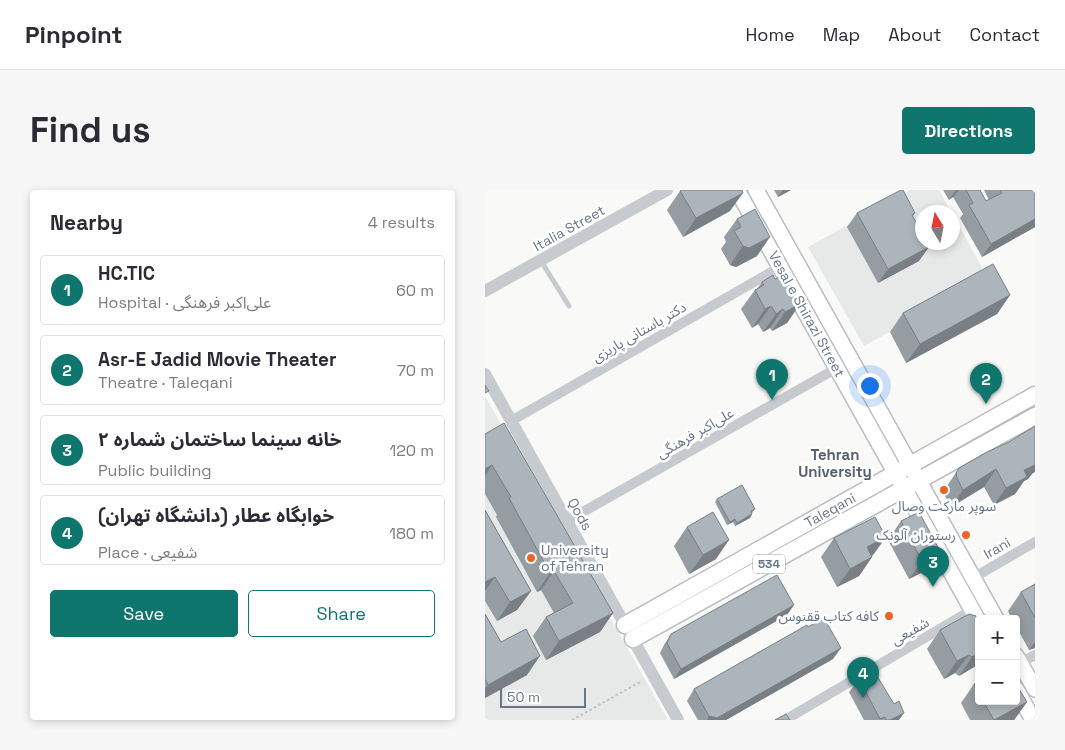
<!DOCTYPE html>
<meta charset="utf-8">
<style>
:root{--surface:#fff;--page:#f7f7f7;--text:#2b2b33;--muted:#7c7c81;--line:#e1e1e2;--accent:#0f766e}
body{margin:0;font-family:"Space Grotesk","Noto Sans Arabic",sans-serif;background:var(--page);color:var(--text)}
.controls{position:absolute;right:15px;bottom:15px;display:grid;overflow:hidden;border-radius:5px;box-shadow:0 2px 8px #0003}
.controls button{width:45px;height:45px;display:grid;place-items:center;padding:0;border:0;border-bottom:1px solid var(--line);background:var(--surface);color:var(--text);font:25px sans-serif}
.compass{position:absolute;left:430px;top:15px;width:45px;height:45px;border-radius:50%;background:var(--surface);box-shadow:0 2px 8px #0003;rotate:350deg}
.scale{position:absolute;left:15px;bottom:12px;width:86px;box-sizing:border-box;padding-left:5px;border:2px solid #677789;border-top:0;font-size:14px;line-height:18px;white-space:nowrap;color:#677789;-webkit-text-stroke:4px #fff;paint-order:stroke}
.you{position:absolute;left:384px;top:195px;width:18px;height:18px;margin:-12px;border:4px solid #fff;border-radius:50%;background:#1a73e8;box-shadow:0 0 0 8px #1a73e833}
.badge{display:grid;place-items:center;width:32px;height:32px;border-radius:50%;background:var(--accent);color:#fff;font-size:16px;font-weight:700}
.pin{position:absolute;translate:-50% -41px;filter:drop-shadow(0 1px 2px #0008)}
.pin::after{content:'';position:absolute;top:26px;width:18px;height:15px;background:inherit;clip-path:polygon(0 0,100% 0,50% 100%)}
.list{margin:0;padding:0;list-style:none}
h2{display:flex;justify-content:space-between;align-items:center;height:65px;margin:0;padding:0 20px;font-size:21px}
h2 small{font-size:16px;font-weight:400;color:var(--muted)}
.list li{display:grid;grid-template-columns:32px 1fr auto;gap:15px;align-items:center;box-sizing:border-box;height:70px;margin:0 10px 10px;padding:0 10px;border:1px solid var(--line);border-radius:5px}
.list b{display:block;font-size:19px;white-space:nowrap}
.list p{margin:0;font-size:16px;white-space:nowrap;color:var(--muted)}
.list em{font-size:16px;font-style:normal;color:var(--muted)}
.actions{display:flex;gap:10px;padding:15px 20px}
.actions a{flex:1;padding:11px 0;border:1px solid var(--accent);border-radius:5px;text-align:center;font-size:18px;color:var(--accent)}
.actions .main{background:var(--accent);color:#fff}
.map{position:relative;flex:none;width:550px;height:530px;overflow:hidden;border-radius:5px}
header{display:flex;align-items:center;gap:30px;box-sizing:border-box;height:70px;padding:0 25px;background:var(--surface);border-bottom:1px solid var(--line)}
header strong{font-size:24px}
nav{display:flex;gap:28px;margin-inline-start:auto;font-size:18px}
.intro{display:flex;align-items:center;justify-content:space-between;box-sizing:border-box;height:120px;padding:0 30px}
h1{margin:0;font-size:35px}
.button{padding:12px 22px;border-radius:5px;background:var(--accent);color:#fff;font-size:18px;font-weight:700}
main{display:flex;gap:30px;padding:0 30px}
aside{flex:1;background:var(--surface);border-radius:5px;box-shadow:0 2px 8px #0003}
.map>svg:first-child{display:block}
</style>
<header>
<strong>Pinpoint</strong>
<nav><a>Home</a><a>Map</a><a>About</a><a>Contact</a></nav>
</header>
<div class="intro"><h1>Find us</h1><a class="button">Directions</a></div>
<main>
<aside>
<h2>Nearby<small>4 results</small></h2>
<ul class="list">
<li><span class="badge">1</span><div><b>HC.TIC</b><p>Hospital · علی‌اکبر فرهنگی</p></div><em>60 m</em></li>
<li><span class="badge">2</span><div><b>Asr-E Jadid Movie Theater</b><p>Theatre · Taleqani</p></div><em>70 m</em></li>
<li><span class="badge">3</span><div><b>خانه سینما ساختمان شماره ۲</b><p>Public building</p></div><em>120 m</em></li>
<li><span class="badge">4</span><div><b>خوابگاه عطار (دانشگاه تهران)</b><p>Place · شفیعی</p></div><em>180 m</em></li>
</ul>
<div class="actions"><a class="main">Save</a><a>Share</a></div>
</aside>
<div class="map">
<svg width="550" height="530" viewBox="0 0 550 530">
<rect width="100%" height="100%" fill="#f9f9f7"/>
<!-- built -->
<g fill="#e7e8e8">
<path d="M425 0H454L466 22H438V52H468V25L503 88 379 156 323 57Z"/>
<path d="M0 206 183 530H0Z"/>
</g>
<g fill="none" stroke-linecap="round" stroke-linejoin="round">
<defs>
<g id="secondary">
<path d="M252 0 494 432"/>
<path d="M271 0 511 429"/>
<path d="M531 466 550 499"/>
<path d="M531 499 548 530"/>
</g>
<g id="primary">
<path d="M140 435 550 205"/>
<path d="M148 449 550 226"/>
</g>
</defs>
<!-- secondary casing -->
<use href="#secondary" stroke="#b9bec3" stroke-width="18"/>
<!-- primary casing -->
<use href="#primary" stroke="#b8bcc0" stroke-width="19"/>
<!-- path -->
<path stroke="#bec1c4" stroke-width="2" stroke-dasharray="2.5 2.5" stroke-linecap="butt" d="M87 530 157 491"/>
<!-- service -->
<path stroke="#c7cace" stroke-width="5" d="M56 71 84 116"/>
<!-- minor -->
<g stroke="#c7cace" stroke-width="10">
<path d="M26 231 295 77"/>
<path d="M82 331 352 178"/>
<path d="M488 388 550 352"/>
<path d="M535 473 550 465"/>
<path d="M300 530 487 420"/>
</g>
<!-- tertiary -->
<g stroke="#c7cace" stroke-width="12">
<path d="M0 101 182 0"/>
<path d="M0 184 193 530"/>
</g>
<!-- secondary -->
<use href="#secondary" stroke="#fff" stroke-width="15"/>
<!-- primary -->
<use href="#primary" stroke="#fff" stroke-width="16"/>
</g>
<!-- wall -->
<g fill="#959ca2">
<path d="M289 0H306L293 7Z"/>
<path d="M458 0H495L501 11 504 10 499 0H550V37L497 67 475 28 478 24 468 7 464 10Z"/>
<path d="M195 1 245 21 198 47 182 20Z"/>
<path d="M372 23H430L428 26 434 71 393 93 362 37Z"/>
<path d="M252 29 272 66 251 77 245 75 236 59 241 52 239 47Z"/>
<path d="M290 89 315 114 302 133 287 141 285 138 278 142 273 134 267 138 256 119 270 100 272 99 277 92Z"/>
<path d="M525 105 512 124 421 173 405 142 418 123Z"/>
<path d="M0 244 128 423 115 442 61 470 48 446 61 427 69 423 56 400 52 402 11 327 12 325 0 304Z"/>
<path d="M502 262 547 284 543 289 539 291 530 304 509 315 499 297 466 317 460 306 459 300 462 296 474 278Z"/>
<path d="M232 309 270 319 267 323V324L265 328 250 336 248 332 242 335 230 312Z"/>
<path d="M0 320 46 401 32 420 12 431 0 411Z"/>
<path d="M416 331 455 361 442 380 424 389 403 350Z"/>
<path d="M202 337 231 369 204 384 189 356Z"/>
<path d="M401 347 387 366V367L374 386 352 397 336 367 349 348Z"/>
<path d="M550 394V458L544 460 531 436V429H527L523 421 536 402Z"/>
<path d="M0 424 16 452 42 485 0 508Z"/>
<path d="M484 424 494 474 474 486 470 483 459 489 442 459 455 440Z"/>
<path d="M302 425 189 489 175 463 179 455 186 444Z"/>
<path d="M348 469 241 530H213L202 511 209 499Z"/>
<path d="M374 489 414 530H379L364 502Z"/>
<path d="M494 492V511H531L542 512 529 530H485L476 513 489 494Z"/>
</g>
<!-- shaded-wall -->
<g fill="#797f84">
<path d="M298 0H306L293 7Z"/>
<path d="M471 0H474L468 7 464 10Z"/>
<path d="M258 3 245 21 198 47 211 28Z"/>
<path d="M550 29V37L497 67 506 54Z"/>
<path d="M285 47 272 66 251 77 245 75 258 56Z"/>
<path d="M444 57 434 71 393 93 403 79Z"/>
<path d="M525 105 512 124 421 173 435 154Z"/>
<path d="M315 114 302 133 287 141 300 122Z"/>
<path d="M286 116 273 134 267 138 280 119Z"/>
<path d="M298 119 285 138 278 142 291 124Z"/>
<path d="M7 275 0 286V279Z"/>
<path d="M550 275V282L547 284 543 289 539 291 530 304 509 315 521 298 539 280Z"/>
<path d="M511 279 499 297 466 317 478 300Z"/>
<path d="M267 324 265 328 250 336 252 333Z"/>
<path d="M250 329 248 332 242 335 245 332Z"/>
<path d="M401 347 388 365 369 376 382 357Z"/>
<path d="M244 350 231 369 204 384 218 365Z"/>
<path d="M455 361 442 380 424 389 437 371Z"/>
<path d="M387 367 374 386 352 397 365 379Z"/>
<path d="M69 381 56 400 52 402 65 383Z"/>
<path d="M10 387 0 401V392Z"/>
<path d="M46 401 32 420 12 431 25 412Z"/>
<path d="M309 415 302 425 189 489 196 479Z"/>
<path d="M128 423 115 442 61 470 74 451Z"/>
<path d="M550 452V458L544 460Z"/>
<path d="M356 458 348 469 241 530H222L224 526Z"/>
<path d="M494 463V474L474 486 487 467Z"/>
<path d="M484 465 470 483 459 489 472 471Z"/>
<path d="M55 466 42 485 0 508V499L3 495Z"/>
<path d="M542 512 529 530H510Z"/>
<path d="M419 523 414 530H405Z"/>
</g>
<!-- building -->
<g fill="#adb5bc" stroke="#797f84">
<path d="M197 0H257L258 3 211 28 195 1Z"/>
<path d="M416 0H418L430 23 427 25 438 45V52H442L444 57 403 79 372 23Z"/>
<path d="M481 0H495L501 11 517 3 515 0H550V29L506 54 484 15 488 13Z"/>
<path d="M270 19 285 47 264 58 258 56 249 41 256 37 252 29Z"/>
<path d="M508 74 525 105 435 154 418 123Z"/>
<path d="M288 85 290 89 297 86 300 90H301L315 114 300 122 298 119 291 124 286 116 280 119 270 100 279 95 277 92Z"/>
<path d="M0 195 4 201 0 203Z"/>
<path d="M19 233 128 423 74 451 61 427 88 413 69 381 65 383 24 308 26 307 7 275 0 279V244Z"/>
<path d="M550 236V275L539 280 542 287 521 298 511 279 478 300 472 288 471 283 474 278 502 262 524 252Z"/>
<path d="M257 295 270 319 266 321 267 324 252 333 250 329 245 332 232 309Z"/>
<path d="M0 320 46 401 25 412 10 387 0 392Z"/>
<path d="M228 322 244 350 218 365 202 337Z"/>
<path d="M434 322 455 361 437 371 416 331Z"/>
<path d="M390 327 401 347 382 357 387 367 365 379 349 348Z"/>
<path d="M292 385 309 415 196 479 182 453 186 444Z"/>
<path d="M550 394V428L536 402Z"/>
<path d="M0 424 16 452 41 439 55 466 3 495 0 489Z"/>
<path d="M484 424 491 426 494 431V463L487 467 484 465 472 471 455 440Z"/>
<path d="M339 428 356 458 232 528 224 526 209 499 322 435 323 437Z"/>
<path d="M389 481 409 514 414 511 419 523 405 530H401L400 527 395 529 374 489Z"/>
<path d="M494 492V503L489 494Z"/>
<path d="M531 494 542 512 509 530 498 511H531Z"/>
<path d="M301 524 305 530H290Z"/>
</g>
<!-- markers -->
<g fill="#ea6526" stroke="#fff" stroke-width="2">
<circle cx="459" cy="300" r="5"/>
<circle cx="481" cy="345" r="5"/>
<circle cx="46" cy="368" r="5"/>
<circle cx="404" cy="426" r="5"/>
</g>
<g text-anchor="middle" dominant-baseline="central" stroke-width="5" stroke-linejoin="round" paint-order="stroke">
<!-- shield labels -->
<rect fill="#fff" stroke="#95a0ac" stroke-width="1" x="268" y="364.5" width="32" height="19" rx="4"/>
<g font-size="12" font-weight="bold" fill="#677789">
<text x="284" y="374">534</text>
</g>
<!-- street labels -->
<g font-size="14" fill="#677789" stroke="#fff">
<text transform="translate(84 38) rotate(-29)">Italia Street</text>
<text transform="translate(322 124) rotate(61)">Vesal e Shirazi Street</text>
<text transform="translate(154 142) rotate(-30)">دکتر باستانی پاریزی</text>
<text transform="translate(210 243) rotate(-30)">علی‌اکبر فرهنگی</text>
<text transform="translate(345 320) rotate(-29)">Taleqani</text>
<text transform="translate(95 324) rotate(61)">Qods</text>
<text transform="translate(512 358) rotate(-30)">Irani</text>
<text transform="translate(425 441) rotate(-30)">شفیعی</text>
</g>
<!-- poi labels -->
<g font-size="14" fill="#677789" stroke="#fff" text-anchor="end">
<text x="459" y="316" text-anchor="middle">سوپر مارکت وصال</text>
<text x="471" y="345">رستوران آلونک</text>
<text x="56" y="360" text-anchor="start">University<tspan x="56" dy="16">of Tehran</tspan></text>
<text x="394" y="426">کافه کتاب ققنوس</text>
</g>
<!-- neighbourhood labels -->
<g font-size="15" font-weight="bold" fill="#55616e" stroke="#fff">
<text x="350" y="264">Tehran<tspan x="350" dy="17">University</tspan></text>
</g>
</g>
</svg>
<div class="controls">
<button>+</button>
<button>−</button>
</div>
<svg class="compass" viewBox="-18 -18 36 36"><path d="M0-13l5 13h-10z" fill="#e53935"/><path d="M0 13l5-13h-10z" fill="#7c7c81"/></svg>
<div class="scale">50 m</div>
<div class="you"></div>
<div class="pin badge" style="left:287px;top:210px">1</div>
<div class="pin badge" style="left:501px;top:214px">2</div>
<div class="pin badge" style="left:448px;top:397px">3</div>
<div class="pin badge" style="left:378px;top:508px">4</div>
</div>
</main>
